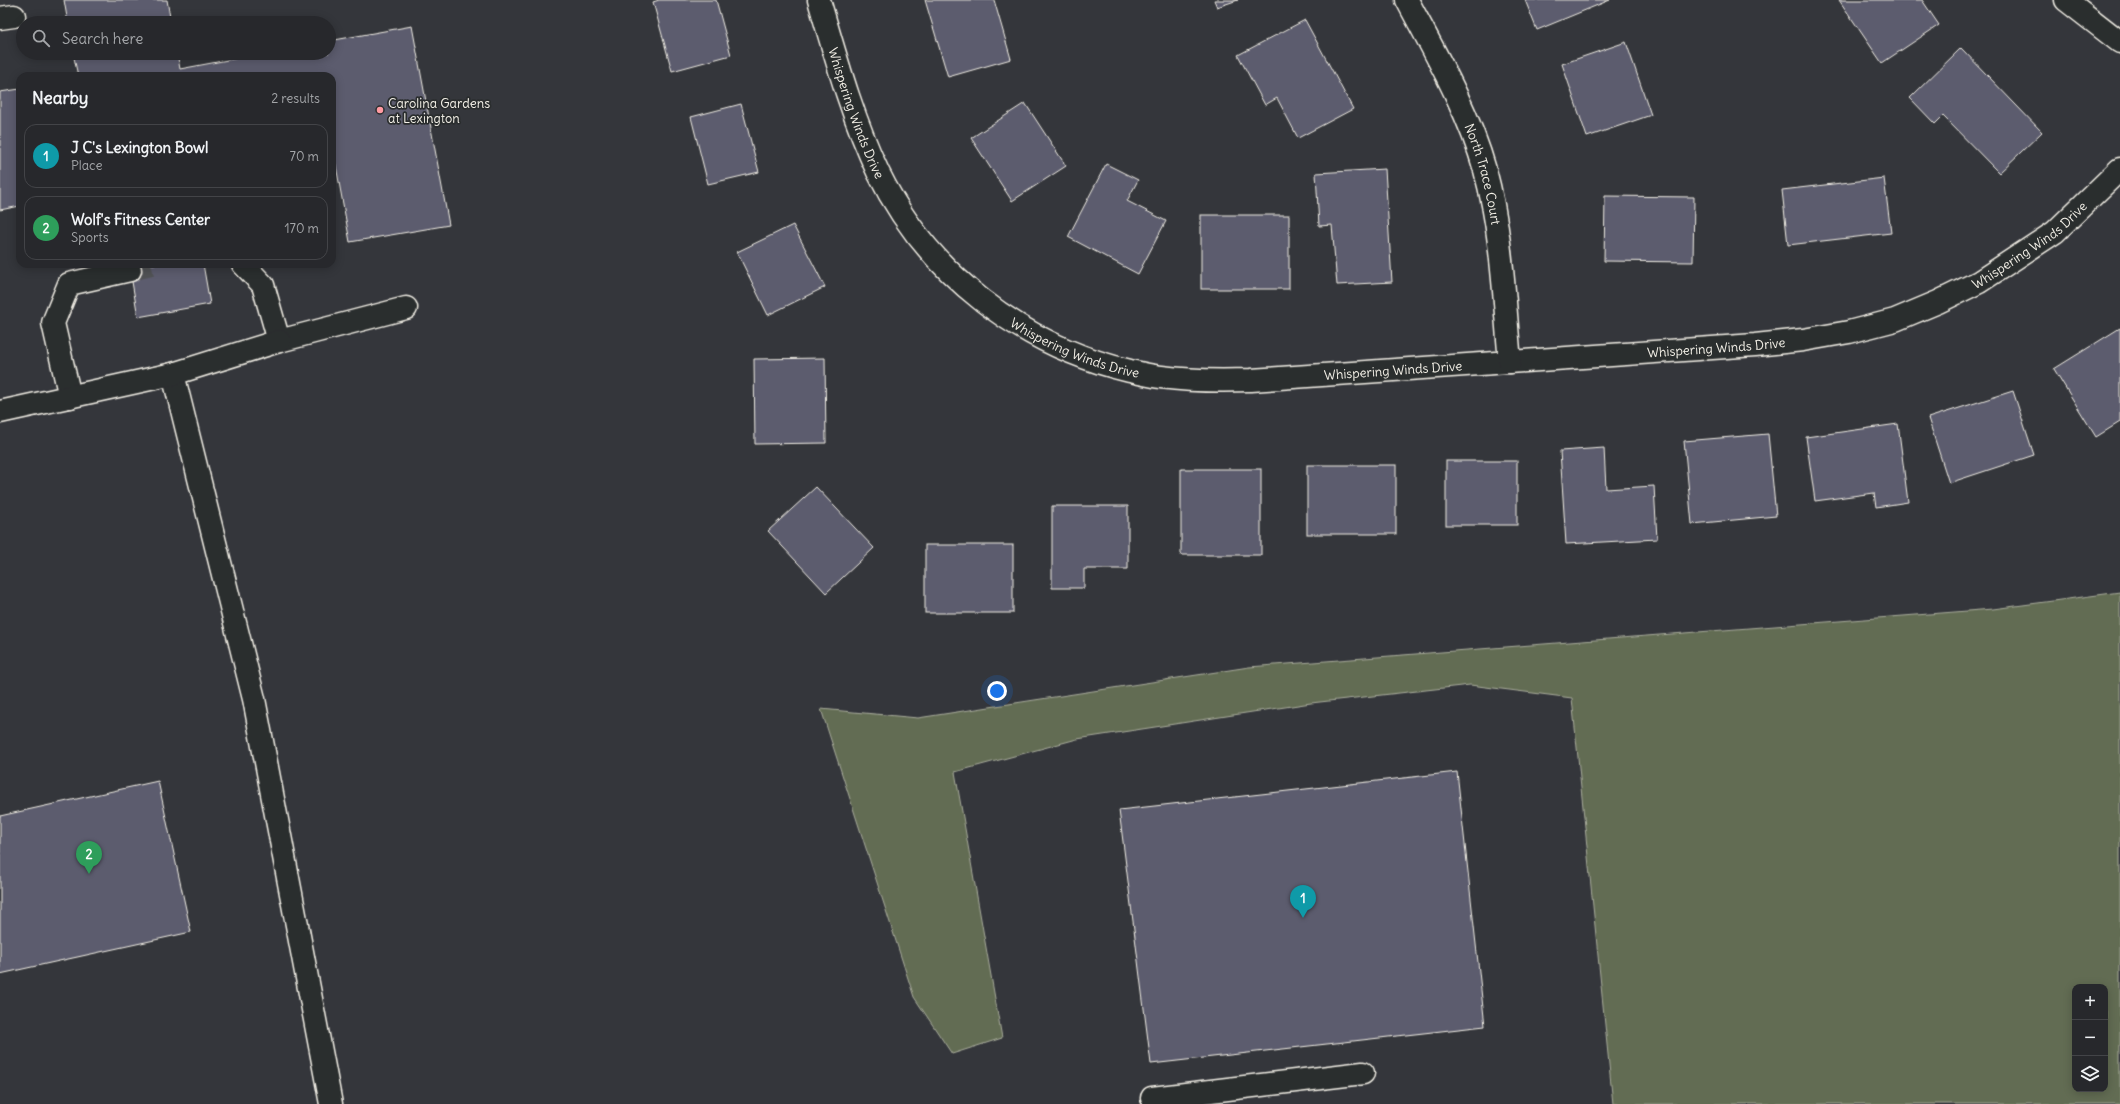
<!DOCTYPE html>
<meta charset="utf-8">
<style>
:root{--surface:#27282c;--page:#2f3034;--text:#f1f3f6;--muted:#a4a6a9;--line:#434448;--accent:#ff9aa2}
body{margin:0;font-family:Delius,sans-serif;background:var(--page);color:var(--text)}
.controls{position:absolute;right:12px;bottom:12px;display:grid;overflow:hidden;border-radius:8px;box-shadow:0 2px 10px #0003}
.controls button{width:36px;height:36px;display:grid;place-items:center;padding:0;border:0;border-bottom:1px solid var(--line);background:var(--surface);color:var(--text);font:20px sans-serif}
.you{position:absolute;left:997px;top:691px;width:14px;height:14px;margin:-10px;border:3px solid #fff;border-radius:50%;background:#1a73e8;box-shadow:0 0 0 6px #1a73e833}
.badge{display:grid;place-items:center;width:26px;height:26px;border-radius:50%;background:var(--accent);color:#fff;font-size:13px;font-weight:700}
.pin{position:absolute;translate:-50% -33px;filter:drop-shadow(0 1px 2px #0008)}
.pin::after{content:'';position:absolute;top:21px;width:14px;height:12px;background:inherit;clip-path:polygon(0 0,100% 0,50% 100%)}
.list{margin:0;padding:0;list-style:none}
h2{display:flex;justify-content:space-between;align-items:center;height:52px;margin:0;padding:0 16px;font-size:17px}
h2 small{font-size:13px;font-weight:400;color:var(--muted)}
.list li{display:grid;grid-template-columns:26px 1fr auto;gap:12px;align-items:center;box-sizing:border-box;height:64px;margin:0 8px 8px;padding:0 8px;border:1px solid var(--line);border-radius:12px}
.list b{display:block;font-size:15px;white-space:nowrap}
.list p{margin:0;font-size:13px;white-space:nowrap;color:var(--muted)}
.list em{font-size:13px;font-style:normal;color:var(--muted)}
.icon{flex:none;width:22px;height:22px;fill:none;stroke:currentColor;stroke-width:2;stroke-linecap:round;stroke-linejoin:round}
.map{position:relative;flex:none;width:2120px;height:1104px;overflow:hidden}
.search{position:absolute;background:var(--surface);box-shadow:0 2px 10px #0003;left:16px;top:16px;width:320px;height:44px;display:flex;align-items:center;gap:10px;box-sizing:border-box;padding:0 14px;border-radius:22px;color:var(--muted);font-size:15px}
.panel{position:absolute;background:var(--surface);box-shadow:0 2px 10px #0003;left:16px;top:72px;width:320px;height:196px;border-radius:12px}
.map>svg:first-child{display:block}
</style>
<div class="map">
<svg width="2120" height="1104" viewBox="0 0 2120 1104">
<rect width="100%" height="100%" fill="#34363b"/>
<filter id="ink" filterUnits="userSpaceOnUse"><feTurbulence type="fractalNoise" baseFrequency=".025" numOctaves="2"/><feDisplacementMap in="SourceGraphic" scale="8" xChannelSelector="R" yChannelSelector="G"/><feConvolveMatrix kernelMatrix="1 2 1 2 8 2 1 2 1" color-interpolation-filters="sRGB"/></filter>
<g filter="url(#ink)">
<!-- green -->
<path fill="#626c53" stroke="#abae9e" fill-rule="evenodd" d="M2120 592V1104H1613L1572 698 1470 685 1311 703 1077 739 955 772 1002 1038 952 1054 914 997 821 709 918 718 1249 667 1993 609ZM2075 987H2105V1089H2075Z"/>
<!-- building -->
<g fill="#5c5c6e" stroke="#f4f1e8">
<path d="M64 0H167L171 23H68Z"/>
<path d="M659 0H716L731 55 672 71 653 2Z"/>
<path d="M925 0H994L1011 59 948 77Z"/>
<path d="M1214 0H1238L1217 7Z"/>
<path d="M1525 0H1610L1537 30Z"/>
<path d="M1839 0H1922L1939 25 1882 63Z"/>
<path d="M1305 20 1353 109 1298 138 1277 98 1265 105 1238 55Z"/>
<path d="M412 26 449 225 350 242 332 144V76H78L73 53H177L180 69 265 53H329V41Z"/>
<path d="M1626 42 1651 115 1587 137 1562 64Z"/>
<path d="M1961 48 2042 132 1999 173 1943 116 1935 124 1910 98Z"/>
<path d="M20 89V206L0 210V92Z"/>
<path d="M1025 103 1066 166 1012 201 971 138Z"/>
<path d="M741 104 759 172 708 184 691 117Z"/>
<path d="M1106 164 1138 180 1127 201 1166 221 1138 274 1068 237Z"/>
<path d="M1385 169 1392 282 1337 285 1332 225 1319 226 1316 173Z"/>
<path d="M1884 178 1891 233 1788 245 1782 190Z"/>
<path d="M1605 196 1694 197 1693 262 1604 261Z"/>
<rect x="1201" y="215" width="88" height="74"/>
<path d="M793 225 825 287 768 315 737 252Z"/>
<path d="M129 264H203L210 304 138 317Z"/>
<path d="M2120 328V422L2096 437 2054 369Z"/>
<path d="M825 358 826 443 755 444 754 359Z"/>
<path d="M2013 391 2034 455 1949 483 1928 418Z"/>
<path d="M1898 424 1908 502 1876 507 1874 493 1815 501 1806 437Z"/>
<path d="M1768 434 1776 516 1692 524 1684 441Z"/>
<path d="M1604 448 1606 489 1654 486 1657 539 1566 544 1560 451Z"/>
<rect x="1446" y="461" width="71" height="64"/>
<rect x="1307" y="465" width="89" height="69"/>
<rect x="1181" y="469" width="80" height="86"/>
<path d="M816 487 874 548 826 593 768 531Z"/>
<path d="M1052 506H1128V569H1084V588H1052Z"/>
<rect x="925" y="545" width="88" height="68"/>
<path d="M1457 772 1485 1026 1151 1064 1119 810Z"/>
<path d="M158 781 191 932 0 974V816Z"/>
</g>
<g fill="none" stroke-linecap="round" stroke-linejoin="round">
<!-- minor-tunnel -->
<path stroke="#515255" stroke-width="22" stroke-dasharray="22 11" stroke-linecap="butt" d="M130 270 156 264"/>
<defs>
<g id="minor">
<path id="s1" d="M819 0C836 58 852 117 878 172 927 273 1022 346 1130 371 1140 373 1151 376 1161 377 1191 381 1221 381 1251 380L1755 345 1803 340 1849 332 1895 320 1938 302 1979 282 2055 232 2120 169"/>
<path id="s2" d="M1407 0C1436 55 1468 110 1485 170 1502 232 1504 298 1510 362"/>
<path d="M2066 0 2120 42"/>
<path d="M0 18 14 16"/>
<path d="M243 264 263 285 279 341 406 308"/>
<path d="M173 374 254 699 331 1104"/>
<path d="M70 397 53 323 69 284 130 270"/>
<path d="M0 412 173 374 279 341"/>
<path d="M1152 1098 1363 1073"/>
</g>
</defs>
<!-- minor casing -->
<use href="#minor" stroke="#f4f1e8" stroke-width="25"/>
<!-- minor -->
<use href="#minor" stroke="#2a2d2e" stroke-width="22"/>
</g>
</g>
<!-- markers -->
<circle fill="#ff9aa2" stroke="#2a2d2e" stroke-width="1.5" cx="380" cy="110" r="4"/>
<g text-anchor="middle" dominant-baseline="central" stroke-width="3.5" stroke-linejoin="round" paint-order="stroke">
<!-- poi labels -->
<g font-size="13" fill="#f4f1e8" stroke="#2a2d2e" text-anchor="start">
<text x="388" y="103">Carolina Gardens<tspan x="388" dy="15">at Lexington</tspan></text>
</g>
<!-- street labels -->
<g font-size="13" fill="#f4f1e8" stroke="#2a2d2e">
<text stroke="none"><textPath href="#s1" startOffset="119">Whispering Winds Drive</textPath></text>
<text stroke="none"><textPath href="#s2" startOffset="191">North Trace Court</textPath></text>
<text stroke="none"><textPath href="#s1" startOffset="1438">Whispering Winds Drive</textPath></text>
<text stroke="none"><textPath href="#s1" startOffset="454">Whispering Winds Drive</textPath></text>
<text stroke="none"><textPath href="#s1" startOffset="1102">Whispering Winds Drive</textPath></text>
<text stroke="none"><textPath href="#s1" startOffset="778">Whispering Winds Drive</textPath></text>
</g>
</g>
</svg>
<div class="controls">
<button>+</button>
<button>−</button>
<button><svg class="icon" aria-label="layers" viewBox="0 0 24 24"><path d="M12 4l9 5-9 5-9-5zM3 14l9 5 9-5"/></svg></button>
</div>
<div class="you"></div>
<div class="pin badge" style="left:1303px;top:918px;background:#0f9aa8">1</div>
<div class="pin badge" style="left:89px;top:874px;background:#2e9e5b">2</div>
<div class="search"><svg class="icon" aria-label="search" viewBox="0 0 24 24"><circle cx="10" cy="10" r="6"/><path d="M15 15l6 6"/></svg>Search here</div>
<section class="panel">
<h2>Nearby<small>2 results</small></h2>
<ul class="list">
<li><span class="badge" style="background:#0f9aa8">1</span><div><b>J C's Lexington Bowl</b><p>Place</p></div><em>70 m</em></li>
<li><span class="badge" style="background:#2e9e5b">2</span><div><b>Wolf's Fitness Center</b><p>Sports</p></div><em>170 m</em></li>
</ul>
</section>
</div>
